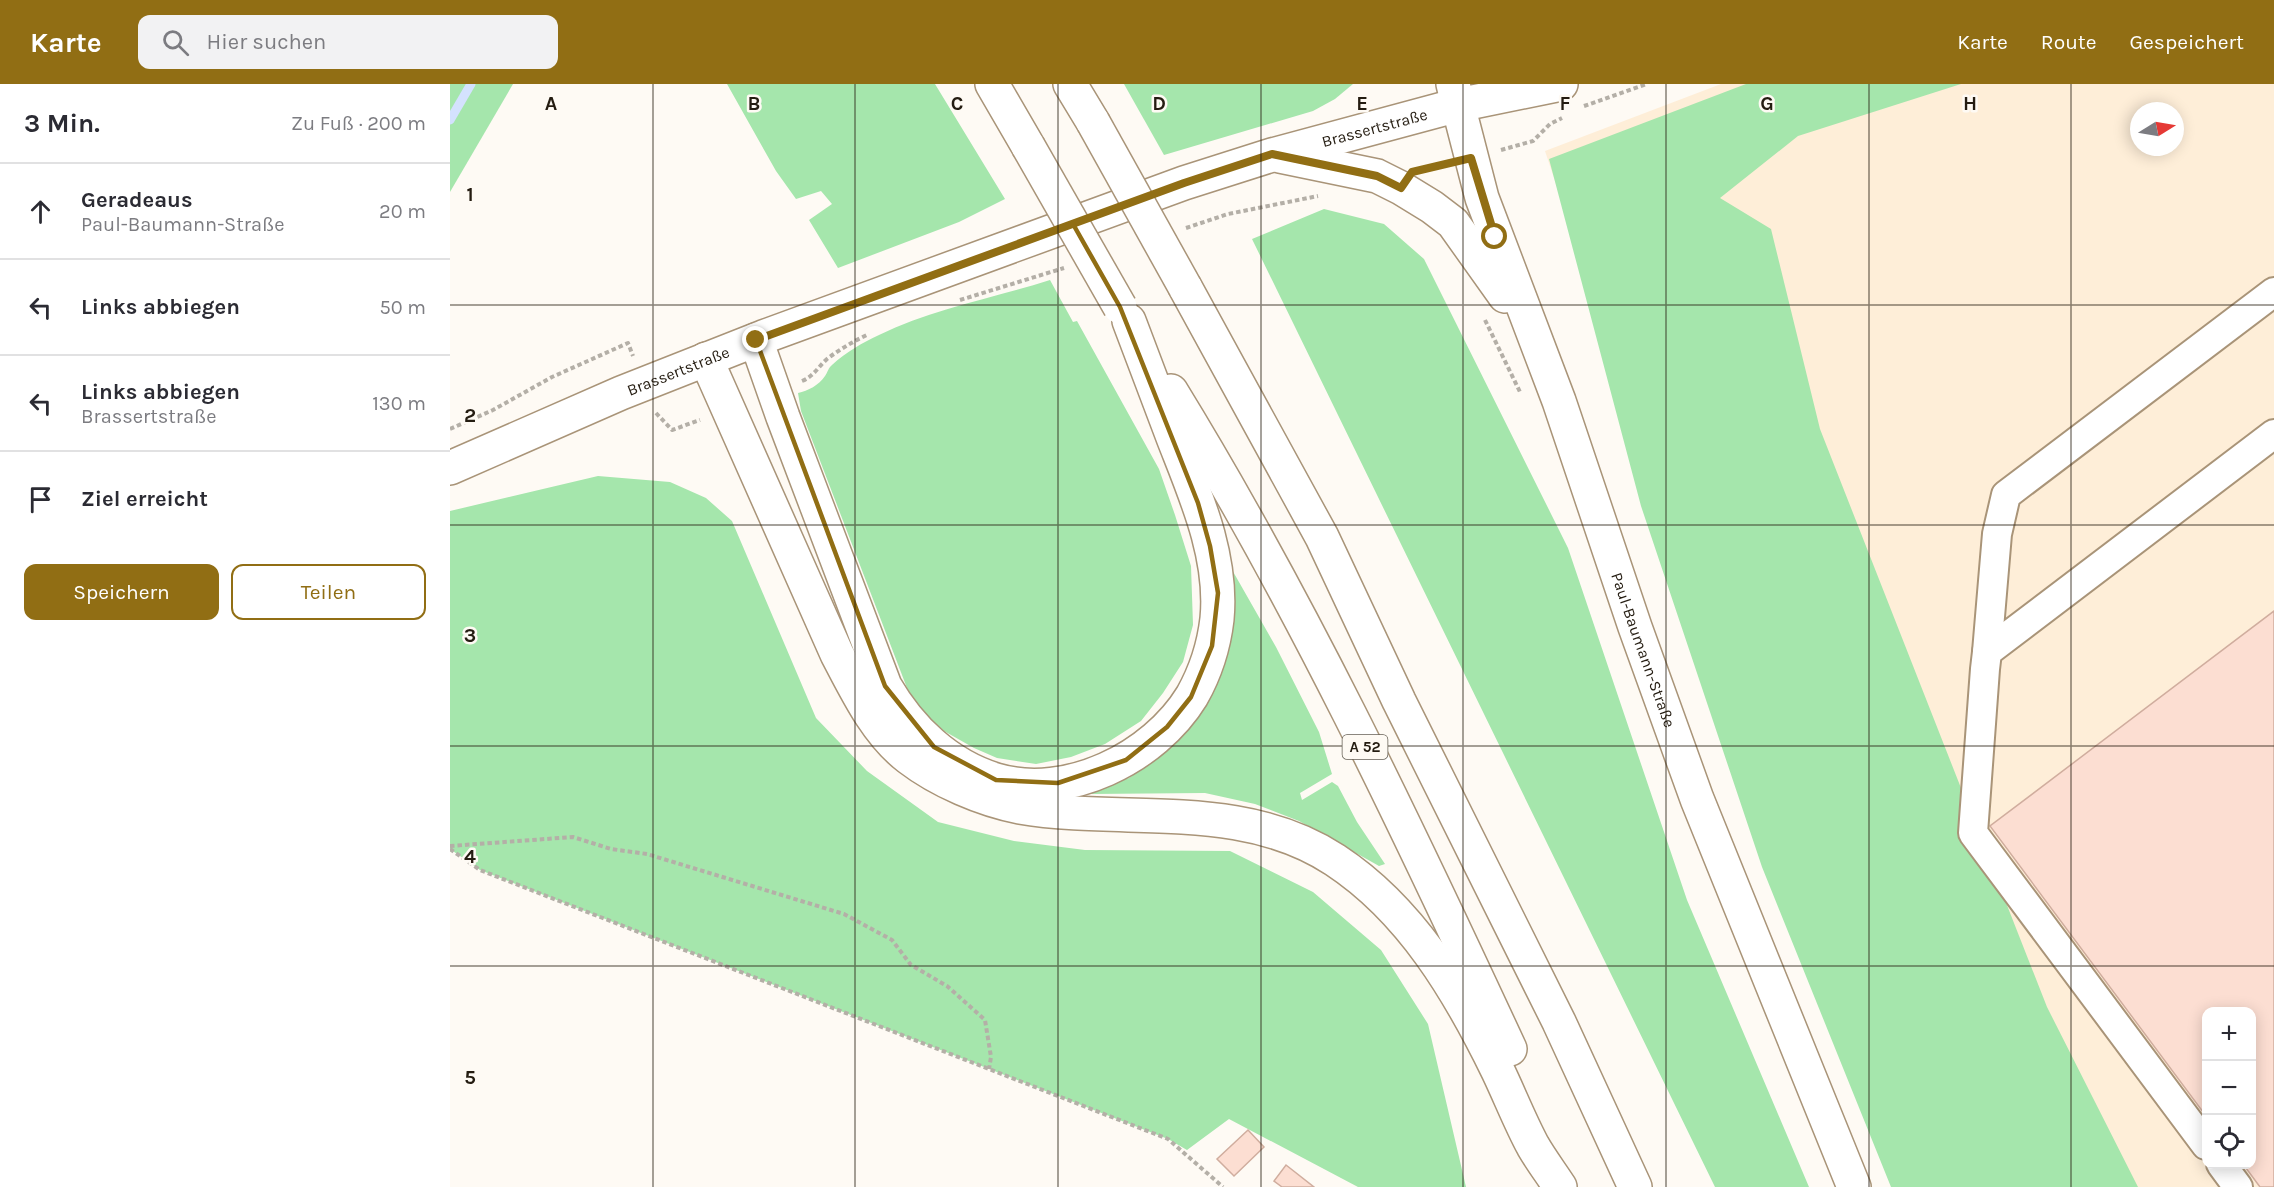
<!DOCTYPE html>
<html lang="de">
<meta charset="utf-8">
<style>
:root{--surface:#fff;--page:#f2f2f3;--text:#2b2b33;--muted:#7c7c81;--line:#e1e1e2;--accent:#916e14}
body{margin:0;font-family:Karla,sans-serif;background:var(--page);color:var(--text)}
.controls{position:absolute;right:18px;bottom:18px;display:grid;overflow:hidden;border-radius:12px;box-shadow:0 3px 15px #0003}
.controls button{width:54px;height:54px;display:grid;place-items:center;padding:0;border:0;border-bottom:2px solid var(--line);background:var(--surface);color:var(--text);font:30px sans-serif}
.compass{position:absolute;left:1680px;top:18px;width:54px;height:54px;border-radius:50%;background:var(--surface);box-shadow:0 3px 15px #0003;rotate:79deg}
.stop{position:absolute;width:18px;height:18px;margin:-14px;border:4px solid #916e14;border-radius:50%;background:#fff}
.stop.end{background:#916e14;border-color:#fff;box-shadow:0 2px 6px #0008}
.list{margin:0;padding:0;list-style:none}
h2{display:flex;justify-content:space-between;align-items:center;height:78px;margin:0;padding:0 24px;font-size:26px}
h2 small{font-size:20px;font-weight:400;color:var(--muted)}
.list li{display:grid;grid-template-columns:39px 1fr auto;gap:18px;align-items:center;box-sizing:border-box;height:96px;padding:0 24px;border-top:2px solid var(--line)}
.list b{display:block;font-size:22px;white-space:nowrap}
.list p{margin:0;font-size:20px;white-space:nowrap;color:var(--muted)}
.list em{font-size:20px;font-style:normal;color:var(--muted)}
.actions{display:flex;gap:12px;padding:18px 24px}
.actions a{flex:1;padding:14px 0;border:2px solid var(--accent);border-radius:12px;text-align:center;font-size:21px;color:var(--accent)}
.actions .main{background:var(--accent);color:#fff}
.icon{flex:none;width:33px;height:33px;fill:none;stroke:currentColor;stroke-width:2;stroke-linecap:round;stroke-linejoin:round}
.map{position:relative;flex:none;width:1824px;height:1103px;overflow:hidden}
header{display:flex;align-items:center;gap:36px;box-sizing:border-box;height:84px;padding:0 30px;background:var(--accent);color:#fff}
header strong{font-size:28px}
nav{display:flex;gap:33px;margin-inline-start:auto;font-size:21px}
.search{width:420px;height:54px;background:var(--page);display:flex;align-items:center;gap:15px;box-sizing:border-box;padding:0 21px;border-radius:12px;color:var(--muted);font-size:22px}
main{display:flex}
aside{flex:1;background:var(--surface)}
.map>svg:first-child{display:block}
</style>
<header>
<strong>Karte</strong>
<div class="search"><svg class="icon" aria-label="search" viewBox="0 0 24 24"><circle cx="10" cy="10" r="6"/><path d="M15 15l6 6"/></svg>Hier suchen</div>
<nav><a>Karte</a><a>Route</a><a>Gespeichert</a></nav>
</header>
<main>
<aside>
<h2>3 Min.<small>Zu Fuß · 200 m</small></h2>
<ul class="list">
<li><svg class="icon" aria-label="ahead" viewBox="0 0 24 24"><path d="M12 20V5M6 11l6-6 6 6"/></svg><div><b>Geradeaus</b><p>Paul-Baumann-Straße</p></div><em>20 m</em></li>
<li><svg class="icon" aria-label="left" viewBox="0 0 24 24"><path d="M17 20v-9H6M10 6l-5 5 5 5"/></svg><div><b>Links abbiegen</b></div><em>50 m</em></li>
<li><svg class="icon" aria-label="left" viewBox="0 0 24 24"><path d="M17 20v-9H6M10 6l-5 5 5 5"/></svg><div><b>Links abbiegen</b><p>Brassertstraße</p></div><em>130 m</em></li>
<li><svg class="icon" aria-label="arrive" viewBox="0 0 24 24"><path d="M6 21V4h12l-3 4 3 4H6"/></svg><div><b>Ziel erreicht</b></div></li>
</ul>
<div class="actions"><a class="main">Speichern</a><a>Teilen</a></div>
</aside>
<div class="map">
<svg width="1824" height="1103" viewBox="0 0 1824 1103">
<rect width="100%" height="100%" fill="#fefaf4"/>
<!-- built -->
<path fill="#feeed8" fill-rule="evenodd" d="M1271 0H1824V1103H1461L1362 868 1095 67ZM1689 27H1725V63H1689ZM1756 928H1802V1080H1756Z"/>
<!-- green -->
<g fill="#a5e6ac">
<path d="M0 0H63L0 108Z"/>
<path d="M277 0H485L555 115 509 138 388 184 359 136 382 120 371 107 346 115 326 87Z"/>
<path d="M674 0H903L885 15 863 27 714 71Z"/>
<path d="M1296 0H1511L1348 52 1270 114 1321 145 1370 345 1597 923 1688 1103H1441L1312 783 1191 422 1099 75Z"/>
<path d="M874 125 934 140 974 175 1118 464 1237 816 1359 1103H1265L802 155Z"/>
<path d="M600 196 623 238 627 237 709 385 725 431 741 482 743 541 733 578 713 609 691 637 655 660 621 673 586 680 547 674 524 664 494 647 469 624 457 604 351 327 348 309C358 307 369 301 375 292 378 288 378 284 382 281 396 268 412 259 429 251 482 225 544 214 600 196Z"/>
<path d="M148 392 220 398 256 414 282 437 366 634 417 687 488 738 564 757 635 766 780 767 863 808 931 866 978 940 1016 1103H908L779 1035 737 1066 718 1055 30 786 0 765V427Z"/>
<path d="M781 484 826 563 869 648 882 690 850 709 852 716 882 698 888 702 907 738 935 780 929 782 849 737 805 720 755 709 641 710 639 708 679 694 706 675 726 656 776 556 781 553 784 512Z"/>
</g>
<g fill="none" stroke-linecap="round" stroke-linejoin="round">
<!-- stream -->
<path stroke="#d4e2fe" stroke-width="9" d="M0 36 21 0"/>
</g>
<!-- building -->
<g fill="#fcded2" stroke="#d0ad9e" stroke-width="1.5">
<path d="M1824 527V1103H1810L1793 1080H1802V928H1756V1032L1540 742Z"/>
<path d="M798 1046 814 1063 784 1092 767 1075Z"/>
<path d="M836 1081 864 1103H832L824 1097Z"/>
</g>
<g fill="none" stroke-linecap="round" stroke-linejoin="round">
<defs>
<g id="minor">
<path d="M1537 568 1547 450 1556 411 1824 208"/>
<path d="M1756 1061 1523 749 1535 585 1537 568 1824 350"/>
<path d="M1771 1080 1788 1103"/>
</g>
<g id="major">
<path id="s1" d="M1008 21 1032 114 1109 317 1185 543 1247 715 1404 1103"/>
<path d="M830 72 927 92 951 104 982 123 1003 139 1055 212"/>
<path id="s2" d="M0 384 171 309 313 253 734 99 822 71 1008 21 1111 0"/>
</g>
<g id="highway">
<path d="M542 0 578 62"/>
<path d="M620 0 643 38"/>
<path d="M1003 0 1008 21"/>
<path d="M735 203 872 453 949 617 1109 938 1185 1103"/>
<path d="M306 256 333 333 435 602C460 645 497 681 546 696 617 717 704 674 742 612 755 589 764 561 767 535 773 473 746 412 724 356 709 316 694 277 679 237"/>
<path d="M256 275 387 570C406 606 426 649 459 674 489 697 533 716 570 723 675 741 791 714 885 776 961 826 1009 907 1048 987 1060 1012 1070 1038 1083 1062 1091 1076 1101 1089 1110 1103"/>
<path d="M721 307C850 517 956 741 1060 965"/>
</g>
</defs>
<!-- minor casing -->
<use href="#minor" stroke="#a99478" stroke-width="32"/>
<!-- major casing -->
<use href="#major" stroke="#a99478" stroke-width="36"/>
<!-- highway casing -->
<use href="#highway" stroke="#a99478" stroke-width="36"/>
<!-- path -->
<g stroke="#b4afa7" stroke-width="4" stroke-dasharray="4.5 3" stroke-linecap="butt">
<path d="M1134 22 1197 0"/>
<path d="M1051 66 1083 57 1100 40 1112 34"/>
<path d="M736 144 778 130 868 112"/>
<path d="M510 216 614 184"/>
<path d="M1035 236 1070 308"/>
<path d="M352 297C364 292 368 283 377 275 390 265 404 257 419 250"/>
<path d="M206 329 222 346 250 336"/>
<path d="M0 345 43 326 102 293 178 259 183 272"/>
<path d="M0 762 123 753 161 765 197 770 394 830 442 856 461 881 497 902 535 936 541 973 539 985"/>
<path d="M0 765 30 786 718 1055 773 1103"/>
</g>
<!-- minor -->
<use href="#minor" stroke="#fff" stroke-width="28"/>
<!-- major -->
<use href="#major" stroke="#fff" stroke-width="33"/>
<!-- highway -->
<use href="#highway" stroke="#fff" stroke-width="33"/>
<defs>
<g id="highway-bridge">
<path d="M643 38 735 203"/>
<path d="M578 62 670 223"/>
</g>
</defs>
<!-- highway-bridge casing -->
<use href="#highway-bridge" stroke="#a99478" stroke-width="36" stroke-linecap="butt"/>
<!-- highway-bridge -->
<use href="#highway-bridge" stroke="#fff" stroke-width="33"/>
</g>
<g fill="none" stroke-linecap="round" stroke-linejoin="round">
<!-- route -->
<path stroke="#916e14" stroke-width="8" d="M306 256 734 99 822 70 927 92 951 104 962 88 1021 74 1045 153"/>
</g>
<!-- marked area -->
<path fill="none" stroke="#916e14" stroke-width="4.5" stroke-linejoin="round" d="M623 140 670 223 748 419 760 462 768 509 762 562 741 613 717 643 676 676 608 699 546 696 484 663 435 602 306 256Z"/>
<!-- grid -->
<path fill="none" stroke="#241c11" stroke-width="1.5" stroke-opacity="0.55" d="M203 0V1103M405 0V1103M608 0V1103M811 0V1103M1013 0V1103M1216 0V1103M1419 0V1103M1621 0V1103M0 221H1824M0 441H1824M0 662H1824M0 882H1824"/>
<g text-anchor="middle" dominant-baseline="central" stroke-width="5" stroke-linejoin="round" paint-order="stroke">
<!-- shield labels -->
<rect fill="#fefaf4" stroke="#655f55" stroke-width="1.5" x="892.5" y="651" width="45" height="24" rx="4.5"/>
<g font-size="15" font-weight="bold" fill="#241c11">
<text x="915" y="663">A 52</text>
</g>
<!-- street labels -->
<g font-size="16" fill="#241c11" stroke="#fefaf4">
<text stroke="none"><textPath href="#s2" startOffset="986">Brassertstraße</textPath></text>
<text stroke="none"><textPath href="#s2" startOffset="248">Brassertstraße</textPath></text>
<text stroke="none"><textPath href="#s1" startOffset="576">Paul-Baumann-Straße</textPath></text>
</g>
</g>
<g font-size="20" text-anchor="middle" font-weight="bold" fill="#241c11" stroke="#fefaf4" stroke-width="5" stroke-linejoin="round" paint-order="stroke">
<text x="101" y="26">A</text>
<text x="304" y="26">B</text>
<text x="507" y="26">C</text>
<text x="709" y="26">D</text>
<text x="912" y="26">E</text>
<text x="1115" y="26">F</text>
<text x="1317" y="26">G</text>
<text x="1520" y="26">H</text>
<text x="20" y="117">1</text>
<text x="20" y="338">2</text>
<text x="20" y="558">3</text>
<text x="20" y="779">4</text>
<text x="20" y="1000">5</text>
</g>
</svg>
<div class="controls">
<button>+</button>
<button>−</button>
<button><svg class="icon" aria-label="locate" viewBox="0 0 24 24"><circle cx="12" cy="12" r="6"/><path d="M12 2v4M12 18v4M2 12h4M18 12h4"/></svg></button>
</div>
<svg class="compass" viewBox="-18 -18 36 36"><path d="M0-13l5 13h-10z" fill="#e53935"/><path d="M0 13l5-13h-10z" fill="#7c7c81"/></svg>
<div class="stop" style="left:1045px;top:153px"></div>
<div class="stop end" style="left:306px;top:256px"></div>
</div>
</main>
